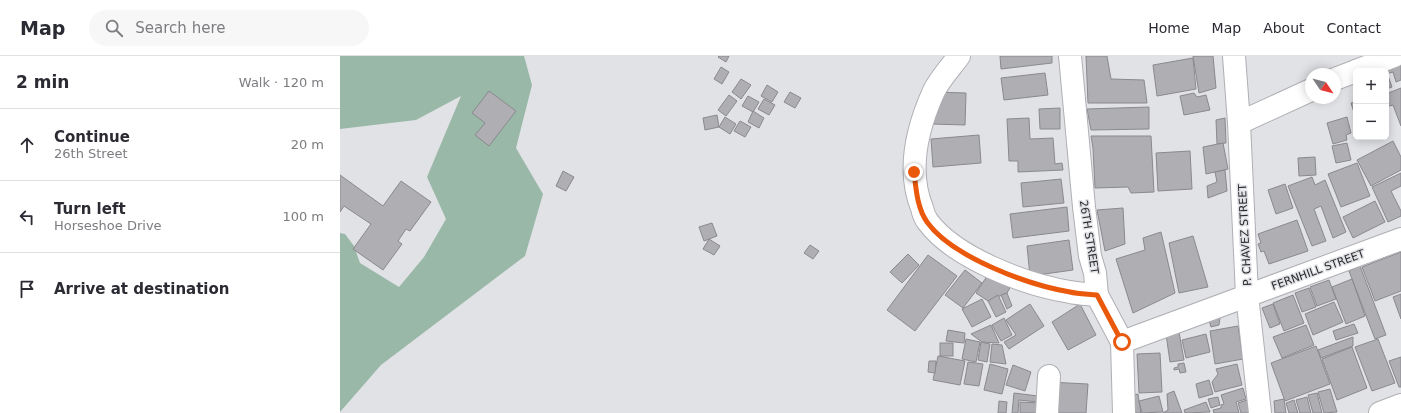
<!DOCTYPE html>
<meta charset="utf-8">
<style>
:root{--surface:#fff;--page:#f7f7f7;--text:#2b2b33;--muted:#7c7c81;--line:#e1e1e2}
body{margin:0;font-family:"DejaVu Sans",sans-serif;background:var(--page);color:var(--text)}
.controls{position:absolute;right:12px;top:12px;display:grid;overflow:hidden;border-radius:6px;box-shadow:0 2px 10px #0003}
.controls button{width:36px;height:36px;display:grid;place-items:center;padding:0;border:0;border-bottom:1px solid var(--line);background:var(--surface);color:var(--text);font:20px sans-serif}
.compass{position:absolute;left:965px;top:12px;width:36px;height:36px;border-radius:50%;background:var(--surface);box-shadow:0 2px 10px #0003;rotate:125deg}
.stop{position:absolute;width:12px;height:12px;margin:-9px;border:3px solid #ea580c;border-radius:50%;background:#fff}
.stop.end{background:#ea580c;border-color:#fff;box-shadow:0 1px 4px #0008}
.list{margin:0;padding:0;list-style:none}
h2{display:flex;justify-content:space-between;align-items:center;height:52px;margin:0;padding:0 16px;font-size:17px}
h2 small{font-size:13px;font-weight:400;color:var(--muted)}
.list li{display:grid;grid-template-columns:26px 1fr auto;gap:12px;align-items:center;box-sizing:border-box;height:72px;padding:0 16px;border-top:1px solid var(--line)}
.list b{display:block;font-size:15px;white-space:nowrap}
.list p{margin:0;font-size:13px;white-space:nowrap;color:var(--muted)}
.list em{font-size:13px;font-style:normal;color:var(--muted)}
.icon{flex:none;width:22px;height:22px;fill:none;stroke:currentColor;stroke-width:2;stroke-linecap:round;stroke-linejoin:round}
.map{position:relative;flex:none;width:1061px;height:357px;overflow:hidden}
header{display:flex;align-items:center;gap:24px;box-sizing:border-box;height:56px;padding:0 20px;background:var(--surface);border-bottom:1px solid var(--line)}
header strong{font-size:19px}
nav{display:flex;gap:22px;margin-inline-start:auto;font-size:14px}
.search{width:280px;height:36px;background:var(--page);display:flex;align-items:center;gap:10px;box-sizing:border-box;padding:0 14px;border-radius:22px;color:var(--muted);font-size:15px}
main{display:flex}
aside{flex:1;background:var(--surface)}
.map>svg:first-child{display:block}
</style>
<header>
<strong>Map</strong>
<div class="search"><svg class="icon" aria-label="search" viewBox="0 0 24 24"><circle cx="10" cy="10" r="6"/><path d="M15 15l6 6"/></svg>Search here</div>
<nav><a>Home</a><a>Map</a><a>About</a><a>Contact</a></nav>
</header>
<main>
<aside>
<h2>2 min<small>Walk · 120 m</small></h2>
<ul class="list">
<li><svg class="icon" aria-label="ahead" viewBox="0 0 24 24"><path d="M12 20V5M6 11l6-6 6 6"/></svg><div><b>Continue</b><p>26th Street</p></div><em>20 m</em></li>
<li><svg class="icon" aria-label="left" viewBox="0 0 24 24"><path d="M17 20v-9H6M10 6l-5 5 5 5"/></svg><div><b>Turn left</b><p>Horseshoe Drive</p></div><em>100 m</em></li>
<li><svg class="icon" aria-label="arrive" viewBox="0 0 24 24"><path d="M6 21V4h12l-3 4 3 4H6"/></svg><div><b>Arrive at destination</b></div></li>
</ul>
</aside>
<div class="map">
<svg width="1061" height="357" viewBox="0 0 1061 357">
<rect width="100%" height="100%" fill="#e1e2e6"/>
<!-- green -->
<path fill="#9ab8a7" d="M0 0H184L192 29 176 92 203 138 185 200 41 309 0 356V177L5 178 14 190 20 207 59 231 84 201 106 163 87 121 121 40 76 64 0 73Z"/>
<!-- building -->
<g fill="#aeaeb3" stroke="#89898e">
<path d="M379 0H389L386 6 378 1Z"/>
<path d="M660 0H712V7L661 13Z"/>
<path d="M746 0H767L771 23 804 24 807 47H748Z"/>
<path d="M853 0H873L876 32 859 37Z"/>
<path d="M853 2 856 33 817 40 813 9Z"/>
<path d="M1061 8V24L1056 26 1053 16 1046 18V15H1035Z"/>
<path d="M381 11 389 16 382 28 374 23Z"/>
<path d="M705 17 708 39 664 44 661 22Z"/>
<path d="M1048 20 1052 31 1046 33V21Z"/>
<path d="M401 23 411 29 401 43 392 36Z"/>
<path d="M427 29 438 36 432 46 421 40Z"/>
<path d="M1061 32V70L1053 49 1046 51V38Z"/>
<path d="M149 35 176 55 149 90 135 79 145 67 132 57Z"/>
<path d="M450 36 461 42 455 52 444 46Z"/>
<path d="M593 36 626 37 625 69 592 68Z"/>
<path d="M854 37 857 41 866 39 870 54 844 59 840 40Z"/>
<path d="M389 39 397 45 386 60 378 54Z"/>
<path d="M408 40 419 46 413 56 402 50Z"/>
<path d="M424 43 435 49 429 59 418 53Z"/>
<path d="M1016 45V63L1011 47Z"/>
<path d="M809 51V73L751 74 747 53Z"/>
<path d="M720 52V73H700L699 53Z"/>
<path d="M413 55 424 62 419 72 408 66Z"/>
<path d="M377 59 379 71 365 74 363 62Z"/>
<path d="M385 61 396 68 390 78 379 71Z"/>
<path d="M1007 61 1011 77 1006 79 1007 84 993 88 987 67Z"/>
<path d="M689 62 690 83 713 82 715 108 722 107 723 114 678 116V105H669L667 63Z"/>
<path d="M885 62 886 87 877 88 876 64Z"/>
<path d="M400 65 411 71 405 81 394 75Z"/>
<path d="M639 79 641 107 593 111 591 83Z"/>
<path d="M751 80H811L814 136 791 137 788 131 755 132 753 92Z"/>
<path d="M1053 85 1061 101V114L1031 130 1017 104Z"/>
<path d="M883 87 888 113 866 118 863 91Z"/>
<path d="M1007 87 1011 104 996 107 992 90Z"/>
<path d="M850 95 852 133 818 135 816 97Z"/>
<path d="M975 101 976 119 959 120 958 102Z"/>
<path d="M1017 107 1030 140 1001 151 988 118Z"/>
<path d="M885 114 887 135 868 142 867 130 877 126 875 116Z"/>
<path d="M223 115 234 121 226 135 216 130Z"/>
<path d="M1061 117V130L1051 135 1061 155V160L1048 166 1032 131Z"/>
<path d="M0 119 43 150 61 125 91 146 70 175 66 173 58 185 62 188 43 214 13 193 31 168 4 150 0 156Z"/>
<path d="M972 121 975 129 985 124 1006 176 993 182 981 150 974 153 986 185 972 190 948 130Z"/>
<path d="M721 123 724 147 683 151 681 127Z"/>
<path d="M945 128 953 152 936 158 928 134Z"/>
<path d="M1035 145 1045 166 1013 182 1003 161Z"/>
<path d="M727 151 729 175 673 182 670 158Z"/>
<path d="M783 152 785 188 765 195 757 154Z"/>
<path d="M957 164 968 195 929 208 924 195 921 196 918 188 921 187 918 178Z"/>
<path d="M372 167 377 180 364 185 359 171Z"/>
<path d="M821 176 835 237 793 257 776 203 805 194 803 182Z"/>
<path d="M853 180 868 231 839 237 829 187Z"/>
<path d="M369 183 380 190 374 199 363 193Z"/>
<path d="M729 184 733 214 690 220 687 190Z"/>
<path d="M470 189 479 195 473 203 464 197Z"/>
<path d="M1061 196V235L1035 245 1022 211Z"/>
<path d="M568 198 579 209 562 227 550 216Z"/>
<path d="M588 199 617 220 575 275 547 254Z"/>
<path d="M1020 210 1046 279 1035 283 1009 215Z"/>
<path d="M625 214 642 227 623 252 605 239Z"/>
<path d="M651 214 672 228 667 237 648 245 636 237Z"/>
<path d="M1012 223 1025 260 1006 268 992 231Z"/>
<path d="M989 224 996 243 977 250 970 231Z"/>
<path d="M969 232 976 251 962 256 955 237Z"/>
<path d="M667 237 672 250 667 253 661 239Z"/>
<path d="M1061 238V263L1053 241Z"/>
<path d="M658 239 666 256 656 261 648 245Z"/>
<path d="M953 239 964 267 944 275 933 247Z"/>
<path d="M642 243 651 261 632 271 622 253Z"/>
<path d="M994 246 1003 266 973 279 965 258Z"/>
<path d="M690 248 704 270 669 293 664 286 676 279 666 264Z"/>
<path d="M740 248 756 279 728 294 712 266Z"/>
<path d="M933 248 940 268 930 272 922 252Z"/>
<path d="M880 261 879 269 871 271 869 264Z"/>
<path d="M664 262 672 279 661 285 652 269Z"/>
<path d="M1014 268 1018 277 996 284 993 275Z"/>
<path d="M651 269 659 287 642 286 631 278Z"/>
<path d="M966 269 974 289 942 302 933 281Z"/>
<path d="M898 270 903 303 875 308 870 275Z"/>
<path d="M608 274 625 277 624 287 606 285Z"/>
<path d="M839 276 844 304 830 306 826 278Z"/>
<path d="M866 278 870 296 846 302 842 284Z"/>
<path d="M1013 281V290L981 302 978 294Z"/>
<path d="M626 283 640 286 636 306 622 303Z"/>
<path d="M1038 283 1055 327 1032 335 1015 291Z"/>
<path d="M641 286 650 288 647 306 638 304Z"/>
<rect x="600" y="287" width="13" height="13"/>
<path d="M652 288 662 289 666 308 650 306Z"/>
<path d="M976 290 990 328 945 345 931 307Z"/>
<path d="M1012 291 1027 332 997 344 982 303Z"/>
<path d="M820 297 822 336 799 337 797 298Z"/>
<path d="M598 300 625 305 620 329 593 324Z"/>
<path d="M1061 301V331H1059L1049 305Z"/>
<path d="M589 305H596L595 317 588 316Z"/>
<path d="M628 306 643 308 639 330 624 328Z"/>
<path d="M844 307 846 316 840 317 839 313 834 314V312L838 311V308Z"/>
<path d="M650 308 668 313 662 338 644 334Z"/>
<path d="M897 308 902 329 875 336 872 326 878 318 876 313Z"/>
<path d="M673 309 691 316 685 335 666 329Z"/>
<path d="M869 324 873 338 859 342 856 328Z"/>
<path d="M708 326 748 328 746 357H706Z"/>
<path d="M903 332 906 343 896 346 899 357H874L873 354 881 352V349L884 348 881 339Z"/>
<path d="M990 333 997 356 984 357 978 336Z"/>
<path d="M834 335 842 357H823L828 354 827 338Z"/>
<path d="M674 337 698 340V346L679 344 678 357H672Z"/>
<path d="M977 337 982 357H973L968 339Z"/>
<path d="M798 338 801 357H790L788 340Z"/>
<path d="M819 340 823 356 802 357 799 345Z"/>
<path d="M878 341 880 349 871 352 868 343Z"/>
<path d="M967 341 971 357H960L956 344Z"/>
<path d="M944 343 946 357H935L934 345Z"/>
<path d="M907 344 911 357H901L898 347Z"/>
<path d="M954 344 958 357H949L946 347Z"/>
<path d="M659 345 667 346 666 357H658Z"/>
<path d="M680 346 698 347 697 357H680Z"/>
<path d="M866 346 870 356 845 357 844 354Z"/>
</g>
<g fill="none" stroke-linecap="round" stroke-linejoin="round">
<defs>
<g id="minor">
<path d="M619 0C611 11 598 25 593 37 577 73 567 115 582 152 583 157 585 162 588 166 615 202 686 229 730 236 739 238 748 238 757 239"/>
<path d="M730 0 744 151 750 200 755 217 757 239 782 286 784 357"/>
<path d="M894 0 899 67 907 239 920 357"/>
<path d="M1016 15 1054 0"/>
<path d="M995 23 1016 15"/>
<path d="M899 67 971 34"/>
<path d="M782 286 1061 183"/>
<path d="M707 357 709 320"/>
<path d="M1040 357 1061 349"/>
</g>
</defs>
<!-- minor casing -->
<use href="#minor" stroke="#afafb4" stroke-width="24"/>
<!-- minor -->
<use href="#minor" stroke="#fff" stroke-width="22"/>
</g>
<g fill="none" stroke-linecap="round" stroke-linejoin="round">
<!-- route -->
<path stroke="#ea580c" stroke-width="5" d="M574 116C576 132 577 152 587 166 612 201 688 229 730 236 738 238 748 238 757 239L782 286"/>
</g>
<g text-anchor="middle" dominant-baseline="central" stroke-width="3" stroke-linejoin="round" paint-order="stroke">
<!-- street labels -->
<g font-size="11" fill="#28282a" stroke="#e1e2e6">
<text transform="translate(905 179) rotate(-93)">P. CHAVEZ STREET</text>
<text transform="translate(749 181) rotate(81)">26TH STREET</text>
<text transform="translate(978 214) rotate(-20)">FERNHILL STREET</text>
</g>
</g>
</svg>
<div class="controls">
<button>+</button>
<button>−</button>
</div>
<svg class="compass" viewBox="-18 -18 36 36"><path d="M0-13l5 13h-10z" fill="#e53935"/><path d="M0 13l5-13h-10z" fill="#7c7c81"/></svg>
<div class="stop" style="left:782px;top:286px"></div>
<div class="stop end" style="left:574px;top:116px"></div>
</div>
</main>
